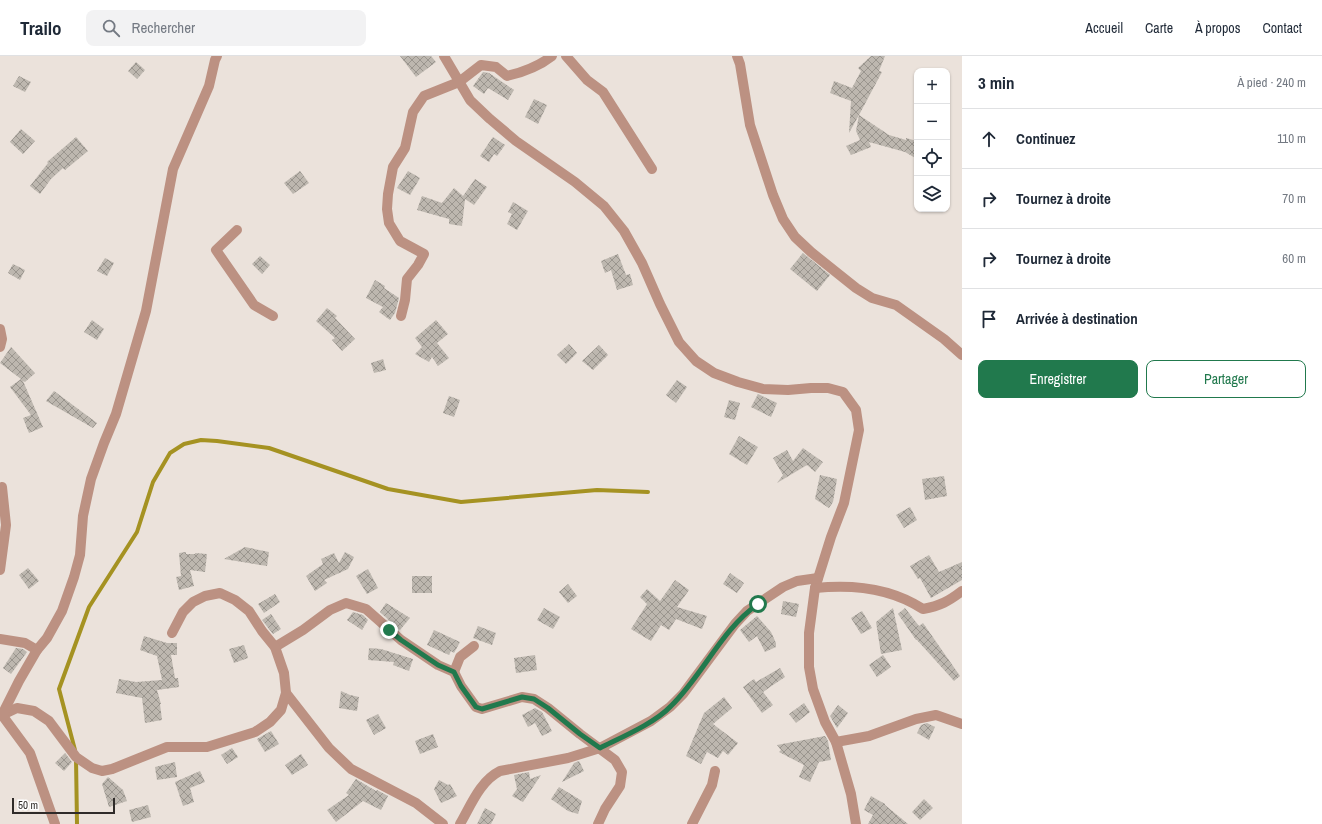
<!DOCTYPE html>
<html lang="fr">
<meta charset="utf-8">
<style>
:root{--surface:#fff;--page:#f2f2f3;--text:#1f2937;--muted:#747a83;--line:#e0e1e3;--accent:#21794d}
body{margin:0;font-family:"Archivo Narrow",sans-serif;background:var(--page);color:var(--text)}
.controls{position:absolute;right:12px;top:12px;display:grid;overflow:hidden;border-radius:8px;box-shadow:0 1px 3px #0004}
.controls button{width:36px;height:36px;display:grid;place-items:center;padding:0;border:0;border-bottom:1px solid var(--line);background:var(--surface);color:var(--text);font:20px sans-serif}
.scale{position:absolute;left:12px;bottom:10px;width:103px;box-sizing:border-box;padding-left:4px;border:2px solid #2f2b29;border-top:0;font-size:11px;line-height:14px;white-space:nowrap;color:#2f2b29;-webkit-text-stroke:3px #fff;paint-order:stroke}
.stop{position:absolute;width:12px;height:12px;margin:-9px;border:3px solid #21794d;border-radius:50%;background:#fff}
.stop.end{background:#21794d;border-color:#fff;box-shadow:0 1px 4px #0008}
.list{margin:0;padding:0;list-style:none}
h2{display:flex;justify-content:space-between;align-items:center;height:52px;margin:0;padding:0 16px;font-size:17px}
h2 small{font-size:13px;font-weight:400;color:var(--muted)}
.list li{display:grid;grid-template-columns:26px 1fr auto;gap:12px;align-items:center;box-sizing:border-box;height:60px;padding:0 16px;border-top:1px solid var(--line)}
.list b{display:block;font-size:15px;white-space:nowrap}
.list em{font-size:13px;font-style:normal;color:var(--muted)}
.actions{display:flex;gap:8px;padding:12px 16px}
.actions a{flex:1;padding:9px 0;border:1px solid var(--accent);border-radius:8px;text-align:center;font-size:14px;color:var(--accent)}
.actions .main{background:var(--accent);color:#fff}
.icon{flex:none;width:22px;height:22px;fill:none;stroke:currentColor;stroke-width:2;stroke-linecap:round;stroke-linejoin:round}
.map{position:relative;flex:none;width:962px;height:768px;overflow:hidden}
header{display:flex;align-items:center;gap:24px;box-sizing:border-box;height:56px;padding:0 20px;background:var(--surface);border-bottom:1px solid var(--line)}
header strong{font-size:19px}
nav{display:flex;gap:22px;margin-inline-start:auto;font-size:14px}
.search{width:280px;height:36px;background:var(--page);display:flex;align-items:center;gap:10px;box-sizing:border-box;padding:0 14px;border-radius:8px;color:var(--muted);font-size:15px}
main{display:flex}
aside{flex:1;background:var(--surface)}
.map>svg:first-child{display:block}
</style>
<header>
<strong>Trailo</strong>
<div class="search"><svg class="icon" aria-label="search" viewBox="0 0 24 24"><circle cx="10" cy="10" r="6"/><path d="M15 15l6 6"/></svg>Rechercher</div>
<nav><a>Accueil</a><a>Carte</a><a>À propos</a><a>Contact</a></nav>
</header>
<main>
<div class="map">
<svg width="962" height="768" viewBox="0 0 962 768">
<defs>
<pattern id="building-cross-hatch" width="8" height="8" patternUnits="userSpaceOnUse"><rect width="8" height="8" fill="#bdb7af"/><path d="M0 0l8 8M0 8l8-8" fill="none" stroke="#9a958e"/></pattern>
</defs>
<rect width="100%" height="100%" fill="#ebe2db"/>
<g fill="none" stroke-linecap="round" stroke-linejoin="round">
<!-- stream -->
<g stroke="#a59222" stroke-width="4">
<path d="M75 694 59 633 89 551 137 476 153 426 170 397 184 388 201 384 217 385 269 392 388 433 461 446 597 434 648 436"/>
<path d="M76 702 77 768"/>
</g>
</g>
<!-- building -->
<g fill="url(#building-cross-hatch)">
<path d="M400 0H431L436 6 416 21Z"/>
<path d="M871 0H885L879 15 882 16 859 59 889 79 906 84V82L917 85V103L905 96 869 86 871 91 851 99 846 90 860 84 856 75 859 59 849 77 851 45 830 37 834 25 852 32 861 15 858 12Z"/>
<path d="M136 6 145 14 137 23 128 15Z"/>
<path d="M483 16 489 17 514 34 508 44 488 32 484 38 473 30Z"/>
<path d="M19 20 31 26 25 36 13 30Z"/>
<path d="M534 43 547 49 538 68 525 61Z"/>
<path d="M21 73 35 85 23 98 10 86Z"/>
<path d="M76 81 88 95 65 114 63 112 51 123 40 138 30 130 48 107 47 106Z"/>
<path d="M493 81 505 89 497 100 494 98 489 106 480 100Z"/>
<path d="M300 115 309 127 293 138 284 127Z"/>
<path d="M408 115 420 122 410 139 397 132Z"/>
<path d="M475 123 487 131 474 149 465 143 462 170 449 168V163L417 154 422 140 442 147 454 132 463 140Z"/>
<path d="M513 146 528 155 517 174 507 168 512 158 508 156Z"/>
<path d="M803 197 830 219 817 235 790 213Z"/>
<path d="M618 198 626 219 630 218 633 229 617 234 611 214 605 217 601 205Z"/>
<path d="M260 200 270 209 262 218 252 208Z"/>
<path d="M105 202 114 207 107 220 97 215Z"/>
<path d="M13 208 25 214 20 224 8 217Z"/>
<path d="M375 224 385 230 384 232 399 242 395 257 390 264 379 256 383 251 366 242Z"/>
<path d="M327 252 337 260 335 262 355 283 342 295 332 284 335 282 316 265Z"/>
<path d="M92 264 104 273 97 284 84 276Z"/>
<path d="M436 264 448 278 437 287 449 302 438 310 432 301 429 306 415 298 422 291 415 282Z"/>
<path d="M569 288 577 297 566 308 557 299Z"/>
<path d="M599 289 608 299 593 314 582 305Z"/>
<path d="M11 291 35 317 25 326 23 325 43 371 29 377 23 362 31 359 10 331 21 323 0 307Z"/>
<path d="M383 303 386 314 374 317 371 307Z"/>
<path d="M677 324 687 331 676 347 666 339Z"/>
<path d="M54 335 97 367 93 372 46 345Z"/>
<path d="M758 338 777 347 771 361 751 351Z"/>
<path d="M449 340 460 344 454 361 443 357Z"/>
<path d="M729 344 740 347 735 364 724 361Z"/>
<path d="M739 380 758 391 747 409 729 398Z"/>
<path d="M803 392 823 406 815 416 807 409 777 427 783 419 773 402 787 394 793 405Z"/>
<path d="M820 419 837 423 833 446 829 452 815 443Z"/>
<path d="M944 420 947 440 925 444 922 423Z"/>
<path d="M910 451 917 464 904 472 896 459Z"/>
<path d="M245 491 269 496 267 510 224 503Z"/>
<path d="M186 496V498H195V497L207 498 205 516 190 514 194 530 179 534 176 521 181 520 179 497Z"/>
<path d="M345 496 354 501 348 513 324 524 327 527 315 535 306 520 323 508 321 503 334 497 339 507Z"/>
<path d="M929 499 939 516 962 506V524L931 542 920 522 918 523 910 510Z"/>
<path d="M28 512 39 525 29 533 19 519Z"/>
<path d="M368 513 378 532 367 538 356 520Z"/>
<path d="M730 517 744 527 737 537 723 528Z"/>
<rect x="412" y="520" width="20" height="17"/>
<path d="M675 524 689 534 677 551 707 560 702 573 676 563 669 574 661 569 651 585 631 573 647 548 640 541 647 533 660 545Z"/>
<path d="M568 528 577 540 568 547 559 536Z"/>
<path d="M275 538 280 546 264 557 258 548Z"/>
<path d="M783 545 799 548 796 561 781 558Z"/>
<path d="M386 547 410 562 400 574 380 556Z"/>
<path d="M544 552 560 561 553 573 537 564Z"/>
<path d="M893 552 902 594 881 598 876 566Z"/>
<path d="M905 552 919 570 923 567 960 620 954 625 917 584H916L898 558Z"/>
<path d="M862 555 872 572 861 578 851 562Z"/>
<path d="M353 556 363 559 368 564 362 574 347 564Z"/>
<path d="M271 558 281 573 273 578 262 564Z"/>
<path d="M757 560 771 576 776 587V591L765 596 757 580 749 586 740 574Z"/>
<path d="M478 570 496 577 492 589 473 582Z"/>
<path d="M434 574 460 586 454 597 451 595 449 599 427 589Z"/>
<path d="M144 580 167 587H177V599H171L175 622H178L179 631 157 634 161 648H160L162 664 145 667 142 642 116 637 119 623 136 626 162 624 157 600 140 594Z"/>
<path d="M244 589 248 602 234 607 229 593Z"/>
<path d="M16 592 23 593 27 596 11 618 3 612Z"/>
<path d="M369 592 381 593 413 603 409 615 393 609 394 606 368 604Z"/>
<path d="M535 599 537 614 516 617 514 602Z"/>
<path d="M883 599 891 611 877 621 869 609Z"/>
<path d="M780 612 785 621 773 629 763 636 773 649 762 657 743 631 754 623 756 626Z"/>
<path d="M341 635 350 639 359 641 357 655 339 652Z"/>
<path d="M724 641 732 652 713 668 738 687 728 699 723 695 718 702 707 696 701 708 686 700 704 657Z"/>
<path d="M804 647 810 656 796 667 789 658Z"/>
<path d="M838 649 848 657 837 672 830 660Z"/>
<path d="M535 652 542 656 552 675 542 680 535 667 528 671 522 659Z"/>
<path d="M378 658 386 672 374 679 366 664Z"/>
<path d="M927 667 935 671 929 684 917 677 921 669Z"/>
<path d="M271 675 279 688 265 696 257 683Z"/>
<path d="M433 678 438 691 420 698 415 685Z"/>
<path d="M825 680 828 685 831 704 819 706 810 726 799 721 804 709 779 696 781 694 777 689Z"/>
<path d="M232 692 238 701 227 708 221 699Z"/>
<path d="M65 697 72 706 64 715 55 707Z"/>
<path d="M301 698 308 709 292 719 285 709Z"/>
<path d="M579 705 584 715 562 726 574 707Z"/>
<path d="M175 706 177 721 157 724 155 711Z"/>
<path d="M200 715 205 726 190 732 194 746 183 750 175 726Z"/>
<path d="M529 716 530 723 541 719 523 746 512 740 517 733 514 719Z"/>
<path d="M108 721 123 734 127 745 109 751 102 728Z"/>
<path d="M356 723 376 735 377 734 388 740 381 754 363 745 336 766 327 754 349 739 346 737Z"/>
<path d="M439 724 448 729 450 728 457 740 441 747 434 733Z"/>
<path d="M559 731 582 745 578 758 568 755 551 743Z"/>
<path d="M871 740 885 748V749L908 768H868L873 759 864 754Z"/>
<path d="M924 743 933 752 920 764 912 756Z"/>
<path d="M148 749 151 761 132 766 129 754Z"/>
<path d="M485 752 496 758 491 768H477Z"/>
</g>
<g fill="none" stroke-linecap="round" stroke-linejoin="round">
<!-- minor -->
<g stroke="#bc9182" stroke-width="10">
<path d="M444 0 470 44 490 63 516 85 575 126 604 150 624 175 642 207 660 248 679 286 696 305 714 317 738 326 763 333 788 334 811 332H828L843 336 856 354 859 374 844 447 831 481 815 532 809 577V611L813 633 825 666 836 686 851 738 856 768"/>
<path d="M566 0 587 24 603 36 652 113"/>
<path d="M737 0 740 8 750 69 773 139 783 163 795 181 811 196 856 232 872 242 896 249 944 283 962 299"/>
<path d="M237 174 216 194 254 249 273 260"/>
<path d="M401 260 405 244 407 223 418 209 424 198 400 185 389 167 387 153 388 138 393 111 405 92 413 56 424 40 459 26 481 9 496 11 507 20C524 16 538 11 552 0"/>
<path d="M0 273 2 283 0 291"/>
<path d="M0 514 6 469 2 431"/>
<path d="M815 532C853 528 891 532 923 553 940 550 949 545 962 535"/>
<path d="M0 583 25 587 37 594"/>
<path d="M275 591 303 574 330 554 346 547 366 553 401 584 438 609 454 616 461 630 476 651 482 653 522 641 534 643 548 652 580 678 615 704 622 716 620 730 605 753 598 768"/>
<path d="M454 616 460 601 474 590"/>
<path d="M286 637 329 692 351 713 416 747 443 768"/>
<path d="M0 658 2 659 17 652 34 655 49 665 76 701 92 712 102 715 112 713 167 691H207L255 676 270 666 281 654 286 637 284 617 275 591 262 575 249 555 235 544 220 537 205 540 193 546 183 556 172 577"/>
<path d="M836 686 869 680 916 663 936 659 962 668"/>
<path d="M55 768 30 697 2 659 19 625 37 594 47 582 62 555 74 521 80 499 83 460 91 423 104 387 116 358 146 255 173 113 209 30 215 4 217 0"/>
<path d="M460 768C471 749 480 725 500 715L568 702 600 692 651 665 670 651 683 638 735 568 747 555 783 531 797 525 818 522"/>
<path d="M692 768 712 729 715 715"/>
</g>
</g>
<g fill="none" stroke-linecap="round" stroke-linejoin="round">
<!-- route -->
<path stroke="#21794d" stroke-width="5" d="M389 574 401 584 438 609 454 616 461 630 476 651 482 653 522 641 534 643 548 652 580 678 600 692C622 681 655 667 671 650 703 619 721 574 758 548"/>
</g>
</svg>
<div class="controls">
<button>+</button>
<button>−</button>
<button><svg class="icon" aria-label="locate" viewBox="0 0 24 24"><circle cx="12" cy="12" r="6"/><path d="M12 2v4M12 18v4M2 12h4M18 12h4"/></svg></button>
<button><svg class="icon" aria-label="layers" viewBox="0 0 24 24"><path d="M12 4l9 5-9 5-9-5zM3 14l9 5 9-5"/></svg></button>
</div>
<div class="scale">50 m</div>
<div class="stop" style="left:758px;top:548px"></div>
<div class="stop end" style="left:389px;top:574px"></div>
</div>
<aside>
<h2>3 min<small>À pied · 240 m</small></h2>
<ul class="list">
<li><svg class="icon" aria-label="ahead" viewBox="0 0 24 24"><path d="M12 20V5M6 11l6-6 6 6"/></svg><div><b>Continuez</b></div><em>110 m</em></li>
<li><svg class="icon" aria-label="right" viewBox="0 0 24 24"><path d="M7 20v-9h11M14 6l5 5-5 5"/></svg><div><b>Tournez à droite</b></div><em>70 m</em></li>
<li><svg class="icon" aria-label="right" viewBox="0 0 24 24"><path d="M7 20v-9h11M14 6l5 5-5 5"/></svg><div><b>Tournez à droite</b></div><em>60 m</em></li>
<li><svg class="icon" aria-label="arrive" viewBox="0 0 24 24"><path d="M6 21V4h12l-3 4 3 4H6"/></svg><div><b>Arrivée à destination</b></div></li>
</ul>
<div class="actions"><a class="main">Enregistrer</a><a>Partager</a></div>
</aside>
</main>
